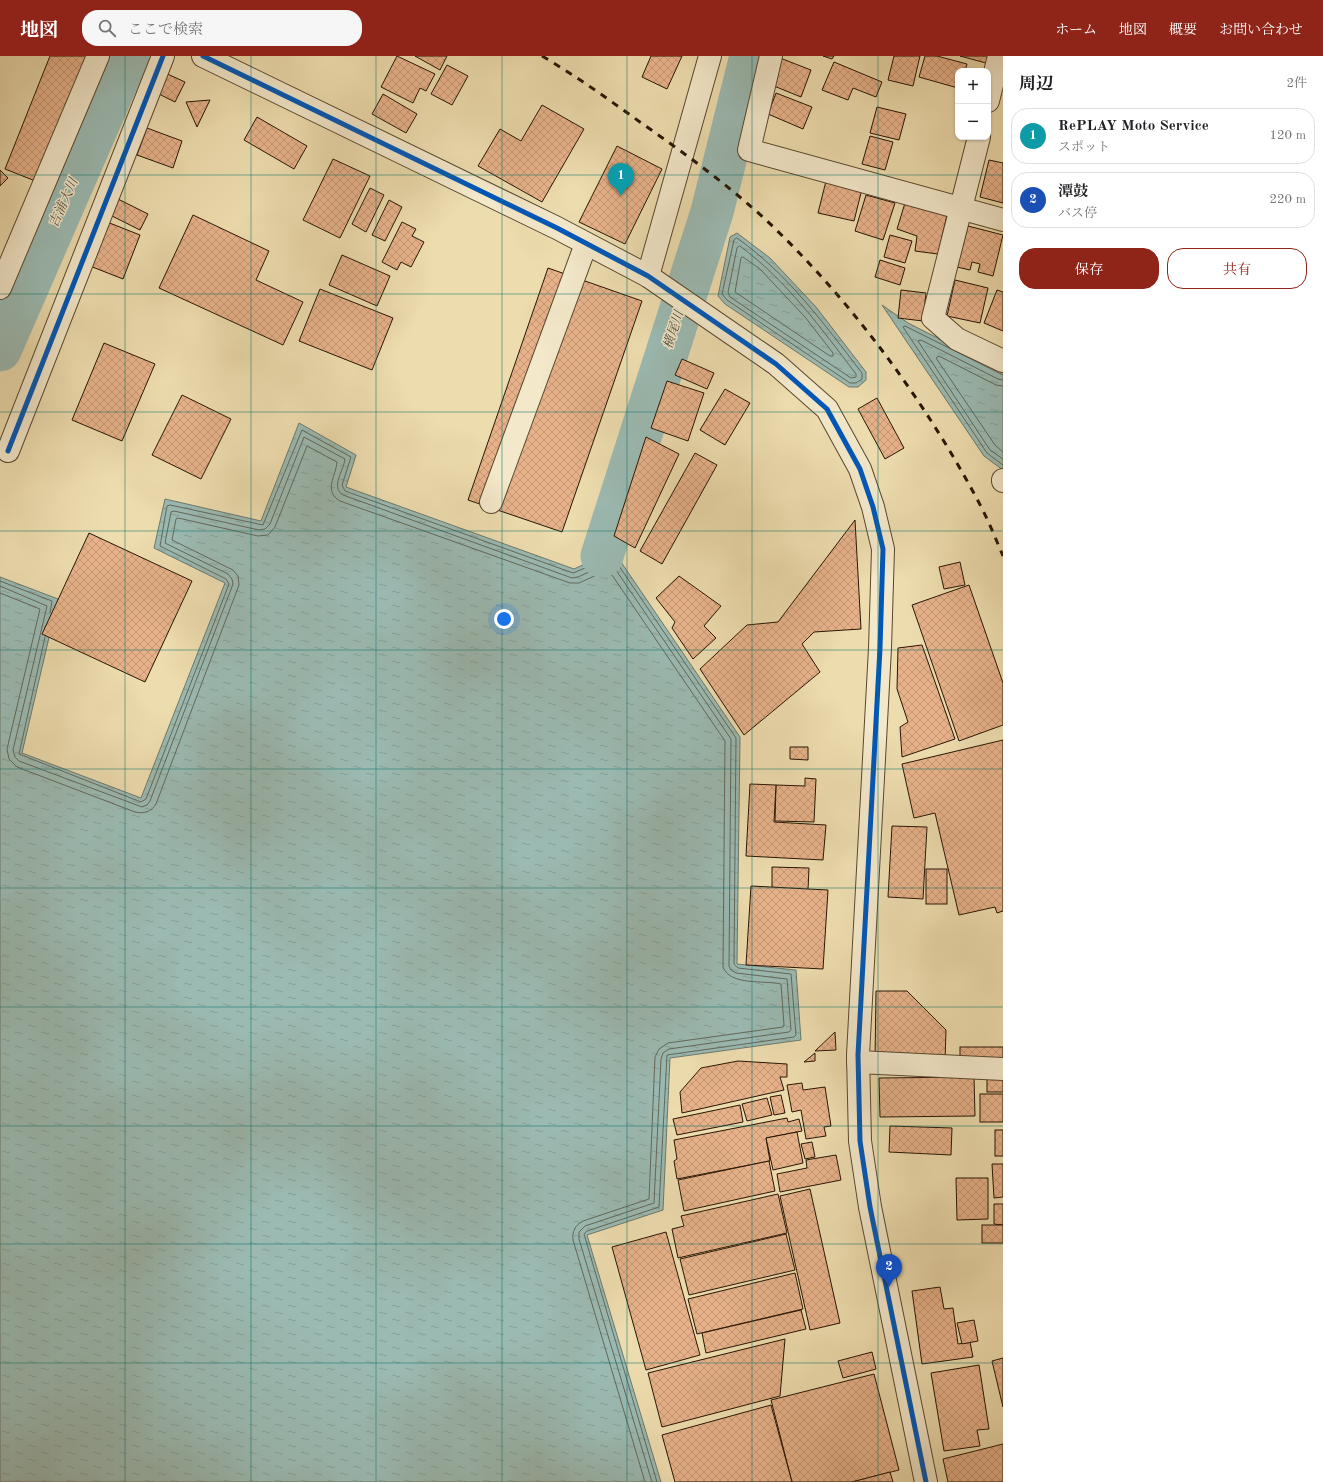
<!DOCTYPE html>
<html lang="ja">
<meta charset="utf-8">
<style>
:root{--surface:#fff;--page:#f6f6f6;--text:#202124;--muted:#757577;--line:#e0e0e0;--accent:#8f2418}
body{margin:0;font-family:"Old Standard TT","Noto Serif JP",serif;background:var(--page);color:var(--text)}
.controls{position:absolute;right:12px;top:12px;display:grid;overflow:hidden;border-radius:8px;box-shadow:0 1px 3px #0004}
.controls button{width:36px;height:36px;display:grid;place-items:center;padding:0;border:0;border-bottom:1px solid var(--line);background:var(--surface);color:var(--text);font:20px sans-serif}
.you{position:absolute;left:504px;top:563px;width:14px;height:14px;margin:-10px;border:3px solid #fff;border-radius:50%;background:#1a73e8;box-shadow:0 0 0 6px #1a73e833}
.badge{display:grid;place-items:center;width:26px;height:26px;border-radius:50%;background:var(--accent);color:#fff;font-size:13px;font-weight:700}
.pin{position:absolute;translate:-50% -33px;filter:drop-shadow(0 1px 2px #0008)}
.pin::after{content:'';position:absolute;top:21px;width:14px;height:12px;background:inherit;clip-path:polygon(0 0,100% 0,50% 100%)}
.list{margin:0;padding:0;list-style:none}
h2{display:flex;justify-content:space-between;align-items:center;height:52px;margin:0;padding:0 16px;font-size:17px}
h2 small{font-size:13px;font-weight:400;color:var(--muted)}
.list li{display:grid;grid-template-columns:26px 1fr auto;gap:12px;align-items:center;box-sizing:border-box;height:56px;margin:0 8px 8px;padding:0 8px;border:1px solid var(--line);border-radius:16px}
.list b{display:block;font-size:15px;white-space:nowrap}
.list p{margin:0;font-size:13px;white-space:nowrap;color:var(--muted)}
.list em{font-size:13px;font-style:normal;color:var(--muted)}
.actions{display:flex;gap:8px;padding:12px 16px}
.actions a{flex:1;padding:9px 0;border:1px solid var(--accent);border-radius:16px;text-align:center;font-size:14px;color:var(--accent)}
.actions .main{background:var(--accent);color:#fff}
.icon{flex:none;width:22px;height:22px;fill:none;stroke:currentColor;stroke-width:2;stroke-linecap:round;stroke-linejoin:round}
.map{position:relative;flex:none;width:1003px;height:1426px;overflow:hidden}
header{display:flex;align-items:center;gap:24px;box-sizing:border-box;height:56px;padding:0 20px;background:var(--accent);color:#fff}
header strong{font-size:19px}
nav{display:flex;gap:22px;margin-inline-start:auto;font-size:14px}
.search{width:280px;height:36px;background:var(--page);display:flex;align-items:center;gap:10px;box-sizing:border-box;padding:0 14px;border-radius:16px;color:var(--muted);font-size:15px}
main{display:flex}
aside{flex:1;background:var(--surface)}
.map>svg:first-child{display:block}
</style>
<header>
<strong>地図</strong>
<div class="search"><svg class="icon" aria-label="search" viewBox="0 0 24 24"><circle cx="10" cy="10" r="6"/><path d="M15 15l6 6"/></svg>ここで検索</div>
<nav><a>ホーム</a><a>地図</a><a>概要</a><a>お問い合わせ</a></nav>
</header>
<main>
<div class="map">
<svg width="1003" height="1426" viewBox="0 0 1003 1426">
<defs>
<pattern id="water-ripples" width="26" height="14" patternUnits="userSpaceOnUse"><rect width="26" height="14" fill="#9bbab2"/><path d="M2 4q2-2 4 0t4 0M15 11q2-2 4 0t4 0" fill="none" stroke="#869f97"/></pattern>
<pattern id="building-cross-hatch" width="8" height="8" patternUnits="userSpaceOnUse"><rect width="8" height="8" fill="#e7b28a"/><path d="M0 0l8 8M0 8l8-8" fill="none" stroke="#c69875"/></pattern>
</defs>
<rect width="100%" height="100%" fill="#eddcae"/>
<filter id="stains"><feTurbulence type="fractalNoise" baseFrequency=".005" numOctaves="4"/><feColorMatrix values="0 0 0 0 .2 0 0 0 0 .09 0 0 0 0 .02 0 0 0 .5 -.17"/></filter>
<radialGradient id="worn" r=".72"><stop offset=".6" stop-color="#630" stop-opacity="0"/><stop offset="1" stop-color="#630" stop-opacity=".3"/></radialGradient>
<!-- water -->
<g fill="url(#water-ripples)" stroke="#6d786c">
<path d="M737 177 770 202 816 251 866 316V324L858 331H849L725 248 718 240 730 181Z"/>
<path d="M882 249 908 267 1003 315V414L984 400Z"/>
<path d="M299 367 356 399 346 431 574 513 602 500 621 506 740 681 737 908 796 914 801 984 670 1002 663 1154 587 1179 661 1426H0V521L58 543 22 697 141 742 225 527 154 492 165 443 261 465Z"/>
</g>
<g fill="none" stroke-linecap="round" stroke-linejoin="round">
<!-- shore -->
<g stroke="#61685b" stroke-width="1">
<path d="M737 182C788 218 824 268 862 317V323L856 327H850L727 244 722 238 734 184Z"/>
<path d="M740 190C787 225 821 272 856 318V321L851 322 730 241 728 236 737 192Z"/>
<path d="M743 201 760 213 805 261 833 297V300H830L735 236 741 202Z"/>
<path d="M1003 319 905 270 903 271 987 397 1003 409"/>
<path d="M1003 324 998 323 921 284 918 285 990 394 1003 403"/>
<path d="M1003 330 996 329 939 300 936 302 995 389 1003 396"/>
<path d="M0 525 52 545 50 557"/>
<path d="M0 530 47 550 13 694 15 701 19 705 142 751 147 749 150 745 233 528 232 523 228 518 165 487 171 456 174 455 259 474 265 473 270 468 304 381 345 403C344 414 330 431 343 439L572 522 578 521 602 510 616 514 731 683 729 910 731 914 736 917 787 923 791 974 789 976 669 993 663 997 661 1003 654 1147 585 1170 579 1176V1183L652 1426"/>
<path d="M0 537 40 553 7 693 9 703 17 711 135 756C144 758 151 756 156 748L239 529 238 520 233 514 172 484 176 463 178 462 258 480 268 479 275 471 307 390 337 406C336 420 323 435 340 445L570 527H579L603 516 612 519 725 685 723 911C730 930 764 924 781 928L784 969 783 971 668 987 659 993 655 1001 649 1143 583 1165C575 1169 572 1176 573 1184L645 1426"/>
<path d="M45 581 19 698 141 746 146 743 229 528 226 523 160 490 167 450 170 449 263 469 302 374 351 401 342 429 345 435 573 517 602 505 619 510 736 682 734 908 738 912 791 918 796 979 794 981 667 999 659 1151 587 1175 584 1178 657 1426"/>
</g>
<!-- river -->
<g stroke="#9bbab2" stroke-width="43">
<path d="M0 294 128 0"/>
<path d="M602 500 712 156 751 0"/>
</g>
</g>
<!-- building -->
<g fill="url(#building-cross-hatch)" stroke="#271504">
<path d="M50 0H94L43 128 5 113Z"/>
<path d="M397 0 435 18 426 35 420 32 413 47 381 31Z"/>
<path d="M415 0H447L440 14Z"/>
<path d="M651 0H682L667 33 642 21Z"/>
<path d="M823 0H834L832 3Z"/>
<path d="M894 0H920L913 30 888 24Z"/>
<path d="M925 0H937L967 8 965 15H958V32L919 21Z"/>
<path d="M960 0H988L986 7Z"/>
<path d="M780 2 811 14 801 41 769 28Z"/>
<path d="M834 6 882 26 876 41 853 32 848 44 822 34Z"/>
<path d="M447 9 468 20 452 49 431 38Z"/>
<path d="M163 16 185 26 175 46 153 35Z"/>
<path d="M776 37 812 51 803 73 768 58Z"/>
<path d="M383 38 417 58 406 77 372 58Z"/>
<path d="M210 44 197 71 186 46Z"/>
<path d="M542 49 584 73 542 146 478 110 500 73 521 85Z"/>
<path d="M877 51 906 58 899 84 870 77Z"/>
<path d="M257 61 307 90 294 113 244 84Z"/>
<path d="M147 72 182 85 173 112 137 99Z"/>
<path d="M870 80 893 86 885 114 862 108Z"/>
<path d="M617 90 662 113 625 188 579 166Z"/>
<path d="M333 103 370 120 340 182 303 164Z"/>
<path d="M989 104 1003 107V147L980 141Z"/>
<path d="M0 114 8 122 0 130Z"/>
<path d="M826 125 862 133 854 165 818 157Z"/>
<path d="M370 132 384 139 366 176 352 168Z"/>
<path d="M866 139 895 147 883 184 855 175Z"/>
<path d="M118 143 148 158 140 174 110 159Z"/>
<path d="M389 144 402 151 385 185 372 179Z"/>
<path d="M905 147 947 159 938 198 915 195 917 180 897 173Z"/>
<path d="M193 159 269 195 256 224 303 246 283 289 159 232Z"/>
<path d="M107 166 140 179 123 223 90 210Z"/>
<path d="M402 166 416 173 412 180 424 186 411 211 401 206 397 214 382 206Z"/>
<path d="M968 170 1003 179 993 220 978 216 980 208 972 206 970 214 957 211Z"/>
<path d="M890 179 912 185 905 207 884 201Z"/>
<path d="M342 199 390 220 377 250 329 229Z"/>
<path d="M880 204 905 212 900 229 875 221Z"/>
<path d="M548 212 642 245 562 476 468 444Z"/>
<path d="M955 224 988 232 980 267 947 260Z"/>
<path d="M320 233 393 262 372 314 299 285Z"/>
<path d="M901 234 926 237 923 265 898 262Z"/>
<path d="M997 234 1003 236V275L984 267Z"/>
<path d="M104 287 155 308 122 385 72 364Z"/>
<path d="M682 303 714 317 707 333 675 319Z"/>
<path d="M667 325 704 337 688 385 651 372Z"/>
<path d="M725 333 750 347 725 389 700 374Z"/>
<path d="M182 339 231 363 201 423 152 399Z"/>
<path d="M877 342 904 392 885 403 858 353Z"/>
<path d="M646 381 679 398 635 492 614 480Z"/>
<path d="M695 397 717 409 662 508 640 495Z"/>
<path d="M855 464 861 573 814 576 802 588 820 616 744 679 700 613 747 569 778 566Z"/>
<path d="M89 477 192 525 145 626 42 578Z"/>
<path d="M960 506 965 529 944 533 939 511Z"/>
<path d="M679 520 721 550 704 570 716 582 693 603 672 572 675 566 656 542Z"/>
<path d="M969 529 1003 627V669L959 685 912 549Z"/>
<path d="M922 589 955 683 902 701 900 671 908 666 897 633 898 592Z"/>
<path d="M1003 684V855L997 857 995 851 959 859 935 757 914 762 902 708Z"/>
<path d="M790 691H808V704L790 703Z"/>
<path d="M805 722 816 723 814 766 775 765 776 729 805 730Z"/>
<path d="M750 728 776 729 774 766 826 769 823 804 746 800Z"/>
<path d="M892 770 927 771 923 843 888 841Z"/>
<path d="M772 811 809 812 808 834 772 832Z"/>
<rect x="926" y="813" width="21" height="35"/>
<path d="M751 830 828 834 823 913 746 909Z"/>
<path d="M876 935H907L946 974 945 1005 875 1004Z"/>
<path d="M835 976 836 994 815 995Z"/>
<rect x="960" y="991" width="43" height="15"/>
<path d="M815 997V1005L804 1006Z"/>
<path d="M738 1005 787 1008V1021H780L784 1034 682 1057 680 1036 701 1012Z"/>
<path d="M974 1021 975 1060 880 1061 879 1022Z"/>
<rect x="987" y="1021" width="16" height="15"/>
<path d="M802 1027 803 1034 825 1031 831 1070 824 1071 826 1080 806 1083 801 1054 792 1056 787 1029Z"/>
<rect x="980" y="1038" width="23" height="28"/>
<path d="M781 1039 785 1057 774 1059 770 1041Z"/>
<path d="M767 1042 772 1059 747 1065 742 1048Z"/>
<path d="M740 1049 743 1066 677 1079 673 1063Z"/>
<path d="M787 1062 788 1066 799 1063 802 1075 766 1082 770 1105 677 1123 674 1105 677 1103 674 1084Z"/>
<path d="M890 1070 952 1072 951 1099 889 1096Z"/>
<rect x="995" y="1074" width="8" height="26"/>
<path d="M797 1076 803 1107 773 1114 766 1082Z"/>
<path d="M812 1086 815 1101 805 1103 801 1088Z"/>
<path d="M836 1099 841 1124 780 1136 777 1118 807 1112 806 1104Z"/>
<path d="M769 1105 775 1135 684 1155 678 1124Z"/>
<path d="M992 1108H1003V1141L994 1142Z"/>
<path d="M956 1122H988V1163L957 1164Z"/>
<path d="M810 1133 840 1267 810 1274 780 1140Z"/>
<path d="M778 1138 787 1177 678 1202 672 1173 684 1170 681 1160Z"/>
<path d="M994 1148H1003V1169L994 1168Z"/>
<rect x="982" y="1169" width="21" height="18"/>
<path d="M666 1176 700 1299 646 1314 612 1191Z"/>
<path d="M786 1178 795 1214 689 1239 680 1203Z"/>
<path d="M795 1217 803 1253 697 1278 688 1243Z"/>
<path d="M940 1231 944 1253 953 1252 958 1288 970 1286 973 1301 922 1308 912 1235Z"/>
<path d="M801 1254 806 1273 706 1297 702 1277Z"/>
<path d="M974 1264 978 1285 962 1288 957 1267Z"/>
<path d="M785 1283 780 1340 662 1371 648 1317Z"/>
<path d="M872 1296 876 1313 843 1322 838 1305Z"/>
<path d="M1003 1302V1351L992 1305Z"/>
<path d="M979 1309 989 1373 977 1374 980 1390 944 1395 931 1317Z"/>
<path d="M874 1318 899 1414 852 1426H792L771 1344Z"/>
<path d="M771 1349 792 1426H675L662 1379Z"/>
<path d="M1003 1388V1426H948L943 1403Z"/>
<path d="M890 1416 893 1426H852Z"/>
</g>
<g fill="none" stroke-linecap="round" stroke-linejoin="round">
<defs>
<g id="minor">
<path d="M203 0 557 172 648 220 776 308 827 353 860 413 873 451 883 493 880 592 858 999 860 1085 870 1151 926 1426"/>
<path d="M771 0 749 94 1003 164"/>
<path d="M988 45 999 0"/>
<path d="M979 81 933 262 957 283 1003 305"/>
<path d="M648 220 710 0"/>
<path d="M0 232 98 0"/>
<path d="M8 395 163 0"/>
<path d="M1003 424V425"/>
<path d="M491 446 586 188"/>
<path d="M858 1006 1003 1013"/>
</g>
</defs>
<!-- minor casing -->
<use href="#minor" stroke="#58472e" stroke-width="24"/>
<!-- minor -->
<use href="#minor" stroke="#f3e8ca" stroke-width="22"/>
<!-- rail -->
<path stroke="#271504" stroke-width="3" stroke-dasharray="7 7" stroke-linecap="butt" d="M542 0C576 20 608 43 640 66 684 97 727 128 766 164 849 242 923 342 977 443 987 461 995 481 1003 500"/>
<defs>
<g id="cycleway">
<path d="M203 0 557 172 648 220 776 308 827 353 860 413 873 451 883 493 880 592 858 999 860 1085 870 1151 926 1426"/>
<path d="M8 395 163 0"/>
</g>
</defs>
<!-- cycleway casing -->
<use href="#cycleway" stroke="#f3e8ca" stroke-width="8"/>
<!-- cycleway -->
<use href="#cycleway" stroke="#0057b8" stroke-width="5"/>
</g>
<!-- grid -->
<path fill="none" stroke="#0f766e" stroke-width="1" stroke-opacity="0.55" d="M125 0V1426M251 0V1426M376 0V1426M502 0V1426M627 0V1426M752 0V1426M878 0V1426M0 119H1003M0 238H1003M0 356H1003M0 475H1003M0 594H1003M0 713H1003M0 832H1003M0 951H1003M0 1070H1003M0 1188H1003M0 1307H1003"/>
<g text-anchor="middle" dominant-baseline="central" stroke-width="3" stroke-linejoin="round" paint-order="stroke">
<!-- water labels -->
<g font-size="13" font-style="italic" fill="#504f41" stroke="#f3e8ca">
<text transform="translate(64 147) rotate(-66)">吉浦大川</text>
<text transform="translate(674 274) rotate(-72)">横尾川</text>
</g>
</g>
<rect width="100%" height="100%" filter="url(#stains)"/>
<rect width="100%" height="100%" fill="url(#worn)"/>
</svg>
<div class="controls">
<button>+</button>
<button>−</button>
</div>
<div class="you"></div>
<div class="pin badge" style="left:621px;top:140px;background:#0f9aa8">1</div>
<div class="pin badge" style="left:889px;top:1231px;background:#1a4fb4">2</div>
</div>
<aside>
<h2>周辺<small>2件</small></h2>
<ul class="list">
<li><span class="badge" style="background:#0f9aa8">1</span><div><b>RePLAY Moto Service</b><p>スポット</p></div><em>120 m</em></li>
<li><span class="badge" style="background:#1a4fb4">2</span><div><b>潭鼓</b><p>バス停</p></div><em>220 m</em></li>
</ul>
<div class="actions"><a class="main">保存</a><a>共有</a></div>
</aside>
</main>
